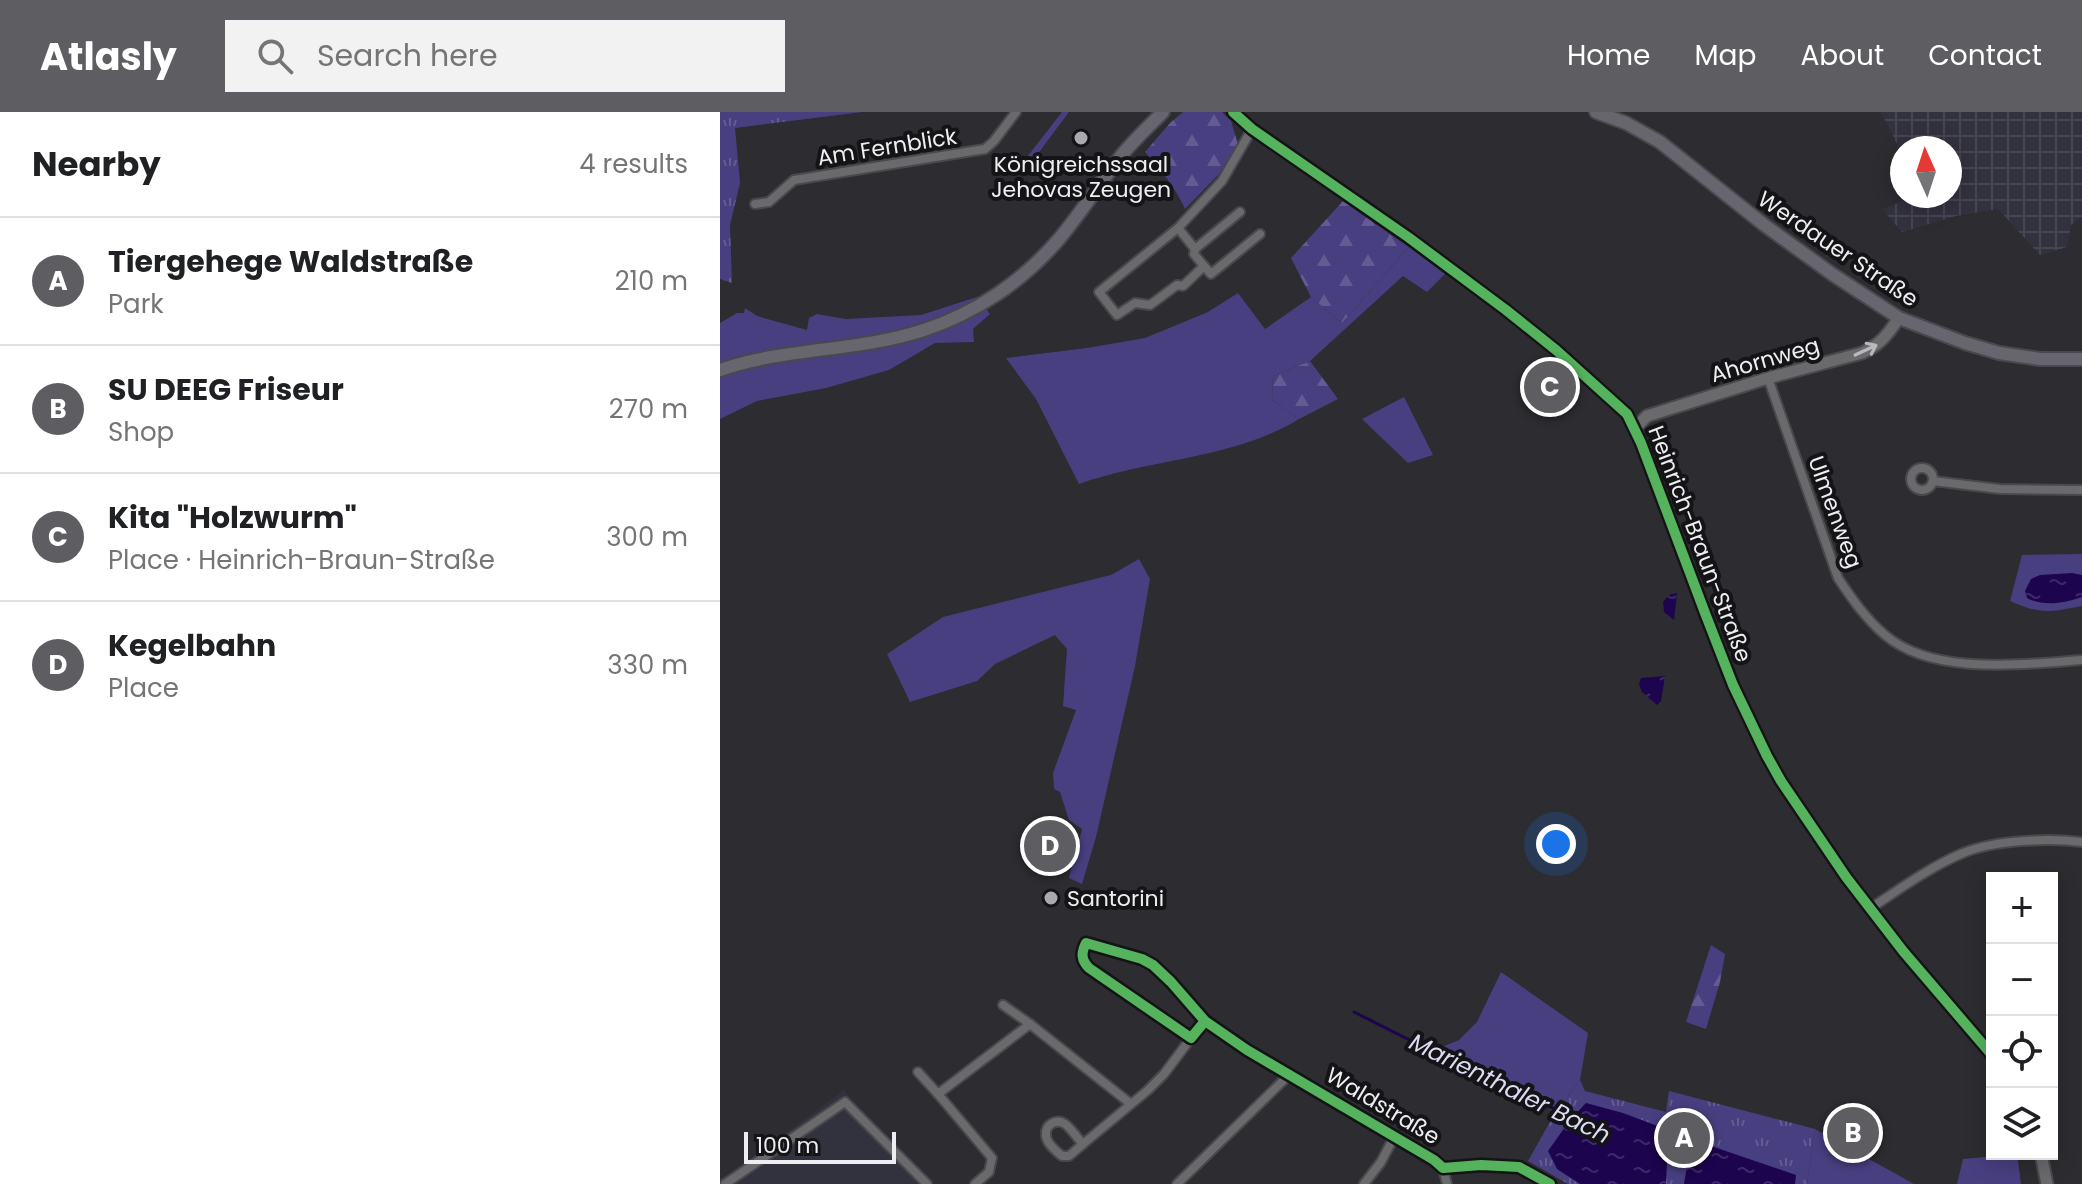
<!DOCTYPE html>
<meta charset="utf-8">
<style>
:root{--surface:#fff;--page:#f2f2f2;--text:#202124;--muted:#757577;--line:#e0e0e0;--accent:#5e5e62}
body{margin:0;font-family:Poppins,sans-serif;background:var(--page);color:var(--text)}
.controls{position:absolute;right:24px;bottom:24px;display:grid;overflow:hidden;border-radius:0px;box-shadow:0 4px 20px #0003}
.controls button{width:72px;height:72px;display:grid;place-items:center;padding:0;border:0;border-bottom:2px solid var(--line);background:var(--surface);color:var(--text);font:40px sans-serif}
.compass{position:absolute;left:1170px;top:24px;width:72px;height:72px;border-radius:50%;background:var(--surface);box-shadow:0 4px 20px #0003;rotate:357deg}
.scale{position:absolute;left:24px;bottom:20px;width:152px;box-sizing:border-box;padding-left:8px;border:4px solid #ededf2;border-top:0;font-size:22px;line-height:28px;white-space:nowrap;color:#ededf2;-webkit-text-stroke:6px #141417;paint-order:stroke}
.you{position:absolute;left:836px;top:732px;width:28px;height:28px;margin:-20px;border:6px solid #fff;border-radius:50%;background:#1a73e8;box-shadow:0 0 0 12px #1a73e833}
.badge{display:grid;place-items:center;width:52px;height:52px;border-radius:50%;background:var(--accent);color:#fff;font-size:26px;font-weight:700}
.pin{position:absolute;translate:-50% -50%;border:4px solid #fff;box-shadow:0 2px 8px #0006}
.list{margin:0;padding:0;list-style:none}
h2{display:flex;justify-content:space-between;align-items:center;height:104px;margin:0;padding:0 32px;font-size:34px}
h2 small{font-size:26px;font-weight:400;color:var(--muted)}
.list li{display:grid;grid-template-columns:52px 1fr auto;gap:24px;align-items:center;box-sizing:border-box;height:128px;padding:0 32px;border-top:2px solid var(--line)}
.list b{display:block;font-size:30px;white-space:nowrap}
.list p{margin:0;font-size:26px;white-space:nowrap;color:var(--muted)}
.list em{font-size:26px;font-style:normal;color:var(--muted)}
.icon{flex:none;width:44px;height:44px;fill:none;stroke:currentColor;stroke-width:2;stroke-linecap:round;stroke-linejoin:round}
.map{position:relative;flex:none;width:1362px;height:1072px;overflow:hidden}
header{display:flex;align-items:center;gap:48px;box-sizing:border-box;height:112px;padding:0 40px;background:var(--accent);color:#fff}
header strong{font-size:38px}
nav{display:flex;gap:44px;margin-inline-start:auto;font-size:28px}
.search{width:560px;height:72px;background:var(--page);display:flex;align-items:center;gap:20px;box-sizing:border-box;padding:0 28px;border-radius:0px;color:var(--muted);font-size:30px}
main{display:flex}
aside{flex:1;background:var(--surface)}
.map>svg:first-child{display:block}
</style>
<header>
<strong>Atlasly</strong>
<div class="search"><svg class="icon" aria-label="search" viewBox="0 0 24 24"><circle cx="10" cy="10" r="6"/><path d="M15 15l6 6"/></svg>Search here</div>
<nav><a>Home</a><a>Map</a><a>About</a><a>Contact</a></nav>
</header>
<main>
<aside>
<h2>Nearby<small>4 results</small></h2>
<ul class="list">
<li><span class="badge">A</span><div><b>Tiergehege Waldstraße</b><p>Park</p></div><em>210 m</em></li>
<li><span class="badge">B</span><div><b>SU DEEG Friseur</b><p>Shop</p></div><em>270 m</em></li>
<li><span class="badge">C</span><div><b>Kita &quot;Holzwurm&quot;</b><p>Place · Heinrich-Braun-Straße</p></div><em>300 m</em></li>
<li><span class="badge">D</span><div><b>Kegelbahn</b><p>Place</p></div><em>330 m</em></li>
</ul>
</aside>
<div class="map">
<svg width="1362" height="1072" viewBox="0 0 1362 1072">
<defs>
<pattern id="industrial-grid" width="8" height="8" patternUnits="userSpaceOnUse" patternTransform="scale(2)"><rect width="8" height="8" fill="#32313e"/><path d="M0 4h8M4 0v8" fill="none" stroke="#464551"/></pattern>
<pattern id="forest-firs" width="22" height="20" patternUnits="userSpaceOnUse" patternTransform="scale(2)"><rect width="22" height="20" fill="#483f80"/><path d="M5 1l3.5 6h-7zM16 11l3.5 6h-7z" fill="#635b92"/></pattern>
<pattern id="park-tufts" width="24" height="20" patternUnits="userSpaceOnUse" patternTransform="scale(2)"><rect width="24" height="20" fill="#483f80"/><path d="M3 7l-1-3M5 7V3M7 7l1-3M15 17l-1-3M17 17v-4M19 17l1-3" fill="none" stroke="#635b92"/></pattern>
<pattern id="water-ripples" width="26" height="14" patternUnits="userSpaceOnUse" patternTransform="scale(2)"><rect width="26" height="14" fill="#1d044e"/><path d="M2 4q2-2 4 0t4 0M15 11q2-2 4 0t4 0" fill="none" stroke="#3e2968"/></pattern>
</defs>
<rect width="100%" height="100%" fill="#2c2c31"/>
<!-- built -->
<path fill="#32313e" d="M124 978 198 1072H0V1067L6 1065Z"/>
<!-- industrial -->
<path fill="url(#industrial-grid)" d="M1161 0H1362V105L1351 113 1347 135 1320 143 1278 97 1236 104 1182 120 1162 97 1196 84H1230V36H1182V42Z"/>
<!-- grass -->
<g fill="#483f80">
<path d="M342 0H349L305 59 300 54Z"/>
<path d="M689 135 725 162 707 180 683 164 590 249 553 264 552 288 579 307C514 347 429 347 359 372L316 287 286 246 367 236 425 226 488 200 518 181 545 217 591 185 622 211Z"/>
<path d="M257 185 270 202 253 217 254 230 215 231 169 258 106 276 37 289 0 307V211L17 201H24L25 196 37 204 87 218 89 206 97 202 126 207 201 203Z"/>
<path d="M684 285 713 343 688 351 642 307Z"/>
<path d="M1362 442V494C1330 500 1321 503 1290 489L1302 443Z"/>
<path d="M419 447 430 467 415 554 376 725 362 772 349 766 362 717 349 708 340 680 334 677 333 661 356 598 343 594 347 537 335 523 275 552 257 569 190 590 167 542 223 505 391 463Z"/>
<path d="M781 860 868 921 860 968 836 1001 720 936 739 928 757 910Z"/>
<path d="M1095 1017 1194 1072H1087Z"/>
<path d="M1297 1042 1301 1072H1237L1243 1047Z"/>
</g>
<!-- forest -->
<g fill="url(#forest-firs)">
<path d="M463 0H502L511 9 518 32 499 62 465 97C455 75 441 58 425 40L450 11Z"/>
<path d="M623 89 689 135 622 211 591 185 571 146Z"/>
<path d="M590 249 618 287 579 307 552 288 553 264Z"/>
<path d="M991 833 1005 842 1000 870 986 917 966 910Z"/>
</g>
<!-- park -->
<g fill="url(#park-tufts)">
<path d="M0 0H142L15 16 20 71 10 113 12 171 0 167Z"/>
<path d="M860 968 865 979 946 1000 949 979 1095 1017 1087 1072H848L808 1049 831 1008Z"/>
</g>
<!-- water -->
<g fill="url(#water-ripples)">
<path d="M1352 461 1362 463V485C1345 491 1323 495 1307 486L1305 479 1311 467 1320 463Z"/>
<path d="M957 481 954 508 944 500 943 490 949 483Z"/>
<path d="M945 564 941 589 937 593 922 580 919 572 921 566Z"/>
<path d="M866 991 903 1001 943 1016 947 1051 946 1072H860L837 1057 828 1039 850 1008Z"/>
<path d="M994 1035 1076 1063 1075 1072H964C968 1050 968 1036 994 1035Z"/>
</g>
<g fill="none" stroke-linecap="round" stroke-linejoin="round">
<!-- stream -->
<path stroke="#1d044e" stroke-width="3" d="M634 900 797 982 835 997 851 1009"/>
<defs>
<g id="street">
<path d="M532 17 502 69 458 116 379 180 397 203 415 191 430 193 457 173 463 174 484 154 491 162 540 122"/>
<path d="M35 92 49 90 74 68 265 37 274 29 296 0"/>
<path d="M458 116 475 137 474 142 484 154"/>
<path d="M475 137 520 100"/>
<path d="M1048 266 1118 466C1132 487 1146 507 1165 523 1213 564 1303 552 1362 548"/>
<circle cx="1202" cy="367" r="11"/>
<path d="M1213 369 1280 377 1362 378"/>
<path d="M1151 796C1181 776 1210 755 1243 741 1274 728 1329 726 1362 730"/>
<path d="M283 893 310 912"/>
<path d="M485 909 471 926 369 856C361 848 361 841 366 831L422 847 433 853 451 870 485 909 527 938 714 1048 723 1056 761 1053 799 1055 830 1072"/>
<path d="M198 960 218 982"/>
<path d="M363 1032 349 1044H342C336 1039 326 1031 326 1023 325 1013 336 1006 345 1012 351 1016 357 1026 363 1032L428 978 444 962 471 926"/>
<path d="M723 1056 727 1072"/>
<path d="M5 1072 125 990 207 1072"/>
<path d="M255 1072 269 1060 272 1046 218 982 310 912 411 992"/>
<path d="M457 1072 570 962"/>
<path d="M644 1072 661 1050 674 1025"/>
</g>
<g id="secondary">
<path d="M513 0 532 17 688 125 786 198 836 238 907 302 921 331 985 501 1013 573 1047 644 1061 669 1126 765 1183 839 1272 943"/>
<path d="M914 317 927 304 1048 266 1142 241C1160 233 1168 222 1179 206"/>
<path d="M1321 1042 1327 1072"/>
</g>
<g id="primary">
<path d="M876 0 906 11 940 30 1043 112 1112 162 1179 206 1245 231 1279 241 1320 247H1362"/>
<path d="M0 258C66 235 137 240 204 218 256 201 303 169 339 127 361 101 380 71 401 44 414 28 429 14 443 0"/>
</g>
</defs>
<!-- street casing -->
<use href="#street" stroke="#49484c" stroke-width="12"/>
<!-- secondary casing -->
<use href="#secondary" stroke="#49484c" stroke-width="15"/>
<!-- primary casing -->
<use href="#primary" stroke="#49484c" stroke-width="16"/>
<!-- street -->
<use href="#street" stroke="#6a6a6d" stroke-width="8"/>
<!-- secondary -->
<use href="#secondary" stroke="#6a6a6d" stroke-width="11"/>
<!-- primary -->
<use href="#primary" stroke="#67666f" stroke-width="12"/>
<defs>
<g id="cycleway">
<path d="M513 0 532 17 688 125 786 198 836 238 907 302 921 331 985 501 1013 573 1047 644 1061 669 1126 765 1183 839 1272 943"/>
<path d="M485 909 471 926 369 856C361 848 361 841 366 831L422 847 433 853 451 870 485 909 527 938 714 1048 723 1056 761 1053 799 1055 830 1072"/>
</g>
</defs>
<!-- cycleway casing -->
<use href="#cycleway" stroke="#141417" stroke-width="15"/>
<!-- cycleway -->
<use href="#cycleway" stroke="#56b35d" stroke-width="10"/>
</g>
<!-- one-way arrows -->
<defs><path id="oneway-shaft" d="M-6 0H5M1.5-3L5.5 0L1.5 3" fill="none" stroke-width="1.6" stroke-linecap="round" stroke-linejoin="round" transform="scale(2)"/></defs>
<use stroke="#b9b9bd" href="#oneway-shaft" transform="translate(1146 238) rotate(-25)"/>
<!-- markers -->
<g fill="#a9a9ae" stroke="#141417" stroke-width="3">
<circle cx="361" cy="26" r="8"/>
<circle cx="331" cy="786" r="8"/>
</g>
<g text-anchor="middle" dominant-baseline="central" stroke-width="8" stroke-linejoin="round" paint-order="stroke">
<!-- street labels -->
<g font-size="22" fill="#ededf2" stroke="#141417">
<text transform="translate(167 35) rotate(-9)">Am Fernblick</text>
<text transform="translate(1118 137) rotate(34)">Werdauer Straße</text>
<text transform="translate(1045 248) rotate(-16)">Ahornweg</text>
<text transform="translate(1115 400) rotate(70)">Ulmenweg</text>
<text transform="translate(980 432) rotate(69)">Heinrich-Braun-Straße</text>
<text transform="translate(663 994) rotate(31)">Waldstraße</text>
</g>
<!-- poi labels -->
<g font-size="22" fill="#ededf2" stroke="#141417">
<text x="361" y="52">Königreichssaal<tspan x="361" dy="25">Jehovas Zeugen</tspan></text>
<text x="347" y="786" text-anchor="start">Santorini</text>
</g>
<!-- water labels -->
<g font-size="24" font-style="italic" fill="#dcdbf3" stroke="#141417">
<text transform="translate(790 976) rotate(26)">Marienthaler Bach</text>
</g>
</g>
</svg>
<div class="controls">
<button>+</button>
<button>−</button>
<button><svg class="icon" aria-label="locate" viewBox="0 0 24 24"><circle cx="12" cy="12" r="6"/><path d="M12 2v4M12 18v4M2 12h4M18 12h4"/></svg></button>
<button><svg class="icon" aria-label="layers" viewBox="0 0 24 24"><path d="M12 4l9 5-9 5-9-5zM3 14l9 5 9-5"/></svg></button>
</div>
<svg class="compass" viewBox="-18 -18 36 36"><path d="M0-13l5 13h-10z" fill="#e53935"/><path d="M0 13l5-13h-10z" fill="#757577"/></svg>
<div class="scale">100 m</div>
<div class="you"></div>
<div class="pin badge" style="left:964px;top:1026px">A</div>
<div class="pin badge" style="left:1133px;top:1021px">B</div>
<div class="pin badge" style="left:830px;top:275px">C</div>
<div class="pin badge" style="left:330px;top:734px">D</div>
</div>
</main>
